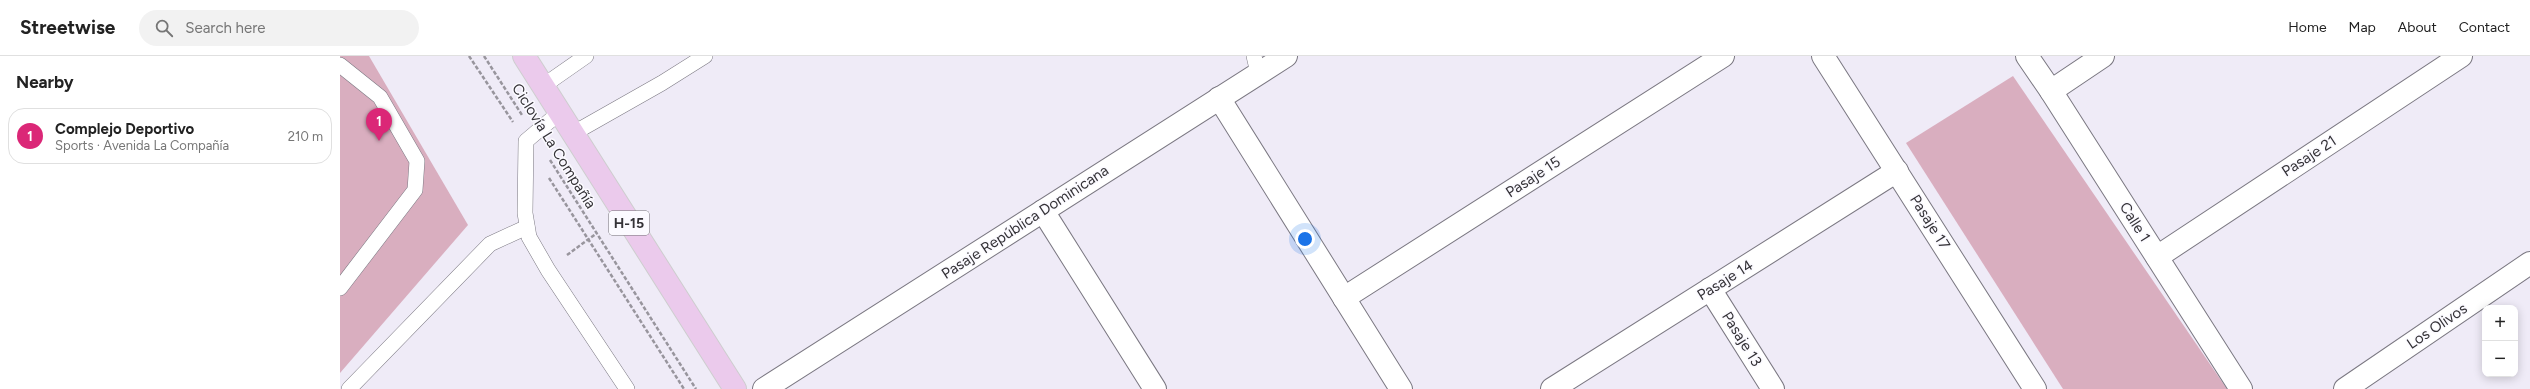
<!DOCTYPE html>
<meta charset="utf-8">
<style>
:root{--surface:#fff;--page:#f2f2f2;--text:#222;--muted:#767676;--line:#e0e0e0;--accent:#db2777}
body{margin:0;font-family:Figtree,sans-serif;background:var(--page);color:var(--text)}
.controls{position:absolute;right:12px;bottom:12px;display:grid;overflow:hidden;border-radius:8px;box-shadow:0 2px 10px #0003}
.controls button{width:36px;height:36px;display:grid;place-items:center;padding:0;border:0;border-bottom:1px solid var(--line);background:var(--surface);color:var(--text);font:20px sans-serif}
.you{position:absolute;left:965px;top:183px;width:14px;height:14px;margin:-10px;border:3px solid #fff;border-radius:50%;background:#1a73e8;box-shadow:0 0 0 6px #1a73e833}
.badge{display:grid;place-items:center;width:26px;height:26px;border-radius:50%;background:var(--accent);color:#fff;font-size:13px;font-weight:700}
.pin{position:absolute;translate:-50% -33px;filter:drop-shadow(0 1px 2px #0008)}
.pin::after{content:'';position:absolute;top:21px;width:14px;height:12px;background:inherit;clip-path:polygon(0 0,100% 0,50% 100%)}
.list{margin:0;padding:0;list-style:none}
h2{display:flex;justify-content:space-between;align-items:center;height:52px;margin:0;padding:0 16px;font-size:17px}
h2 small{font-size:13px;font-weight:400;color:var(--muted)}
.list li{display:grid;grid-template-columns:26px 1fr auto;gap:12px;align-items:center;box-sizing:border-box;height:56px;margin:0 8px 8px;padding:0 8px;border:1px solid var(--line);border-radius:16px}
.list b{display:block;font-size:15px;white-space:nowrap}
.list p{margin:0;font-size:13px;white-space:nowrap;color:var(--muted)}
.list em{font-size:13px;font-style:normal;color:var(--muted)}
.icon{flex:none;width:22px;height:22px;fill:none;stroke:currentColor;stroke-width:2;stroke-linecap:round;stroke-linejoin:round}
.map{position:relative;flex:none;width:2190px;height:333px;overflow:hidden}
header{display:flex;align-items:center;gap:24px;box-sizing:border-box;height:56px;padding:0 20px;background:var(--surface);border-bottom:1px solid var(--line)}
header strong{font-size:19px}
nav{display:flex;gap:22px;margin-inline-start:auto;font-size:14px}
.search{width:280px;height:36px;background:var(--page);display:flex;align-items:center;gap:10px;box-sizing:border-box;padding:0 14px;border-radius:22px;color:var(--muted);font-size:15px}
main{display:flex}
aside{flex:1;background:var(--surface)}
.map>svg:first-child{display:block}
</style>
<header>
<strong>Streetwise</strong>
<div class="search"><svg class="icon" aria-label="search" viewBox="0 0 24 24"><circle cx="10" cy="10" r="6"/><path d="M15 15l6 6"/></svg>Search here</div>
<nav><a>Home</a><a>Map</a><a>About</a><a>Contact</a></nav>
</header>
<main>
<aside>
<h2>Nearby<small></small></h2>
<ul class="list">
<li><span class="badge">1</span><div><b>Complejo Deportivo</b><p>Sports · Avenida La Compañía</p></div><em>210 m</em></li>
</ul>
</aside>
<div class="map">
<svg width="2190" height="333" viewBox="0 0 2190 333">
<rect width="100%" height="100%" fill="#efebf7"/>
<!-- green -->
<g fill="#d9aebf">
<path d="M0 0H29L128 169 0 317Z"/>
<path d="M1673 20 1887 333H1723L1566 87Z"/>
</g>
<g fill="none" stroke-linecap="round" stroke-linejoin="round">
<defs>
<g id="lane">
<path d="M914 0 918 17"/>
<path d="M0 9 40 41 77 105 75 134 0 232"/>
<path d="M203 30 246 0"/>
<path d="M219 57 186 85 185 157 189 181 208 214 287 333"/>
<path d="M232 78 322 27 365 0"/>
<path d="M9 333 150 188 187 171"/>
</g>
<g id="street">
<path d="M1483 0 1695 333"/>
<path d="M1687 0 1711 35 1901 333"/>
<path d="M1711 35 1763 0"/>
<path d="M879 42 1061 333"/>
<path d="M703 155 815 333"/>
<path d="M1817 201 2121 0"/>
<path d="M1370 233 1433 333"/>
<path d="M1004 242 1383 0"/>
<path d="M424 333 946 0"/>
<path d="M1212 333 1557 115"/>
</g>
<path id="secondary" d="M2005 333 2190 207"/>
<path id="primary" d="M184 0 395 333"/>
</defs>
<!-- lane casing -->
<use href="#lane" stroke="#7b7882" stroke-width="16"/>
<!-- street casing -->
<use href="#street" stroke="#7b7882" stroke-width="24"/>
<!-- secondary casing -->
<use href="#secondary" stroke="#7b7882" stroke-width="24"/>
<!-- primary casing -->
<use href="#primary" stroke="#cececf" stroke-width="24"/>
<!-- path -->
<g stroke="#98959d" stroke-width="2.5" stroke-dasharray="4 2" stroke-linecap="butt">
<path d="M129 0 173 66"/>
<path d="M144 0 182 59"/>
<path d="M210 104 356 333"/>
<path d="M209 122 344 333"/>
<path d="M227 199 257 177"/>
</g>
<!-- lane -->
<use href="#lane" stroke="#fff" stroke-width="15"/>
<!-- street -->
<use href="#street" stroke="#fff" stroke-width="22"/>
<!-- secondary -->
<use href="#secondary" stroke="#fff" stroke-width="22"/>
<!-- primary -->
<use href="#primary" stroke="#ebcaec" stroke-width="22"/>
</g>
<g text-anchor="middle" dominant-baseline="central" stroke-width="3" stroke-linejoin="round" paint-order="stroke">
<!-- shield labels -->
<rect fill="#fbfaff" stroke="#706e73" stroke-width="1" x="269" y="155" width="40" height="24" rx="3"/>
<g font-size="14" font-weight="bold" fill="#343237">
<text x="289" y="167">H-15</text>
</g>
<!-- street labels -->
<g font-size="15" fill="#343237" stroke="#fbfaff">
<text transform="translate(214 90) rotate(58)">Ciclovía La Compañía</text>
<text transform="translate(1969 100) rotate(-33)">Pasaje 21</text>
<text transform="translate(1193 121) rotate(-33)">Pasaje 15</text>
<text transform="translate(685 166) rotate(-33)">Pasaje República Dominicana</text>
<text transform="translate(1590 166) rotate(58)">Pasaje 17</text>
<text transform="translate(1795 166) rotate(58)">Calle 1</text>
<text transform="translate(1385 224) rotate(-32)">Pasaje 14</text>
<text transform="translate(2097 270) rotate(-34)">Los Olivos</text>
<text transform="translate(1402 283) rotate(58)">Pasaje 13</text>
</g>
</g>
</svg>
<div class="controls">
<button>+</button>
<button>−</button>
</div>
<div class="you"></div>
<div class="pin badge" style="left:39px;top:85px">1</div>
</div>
</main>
